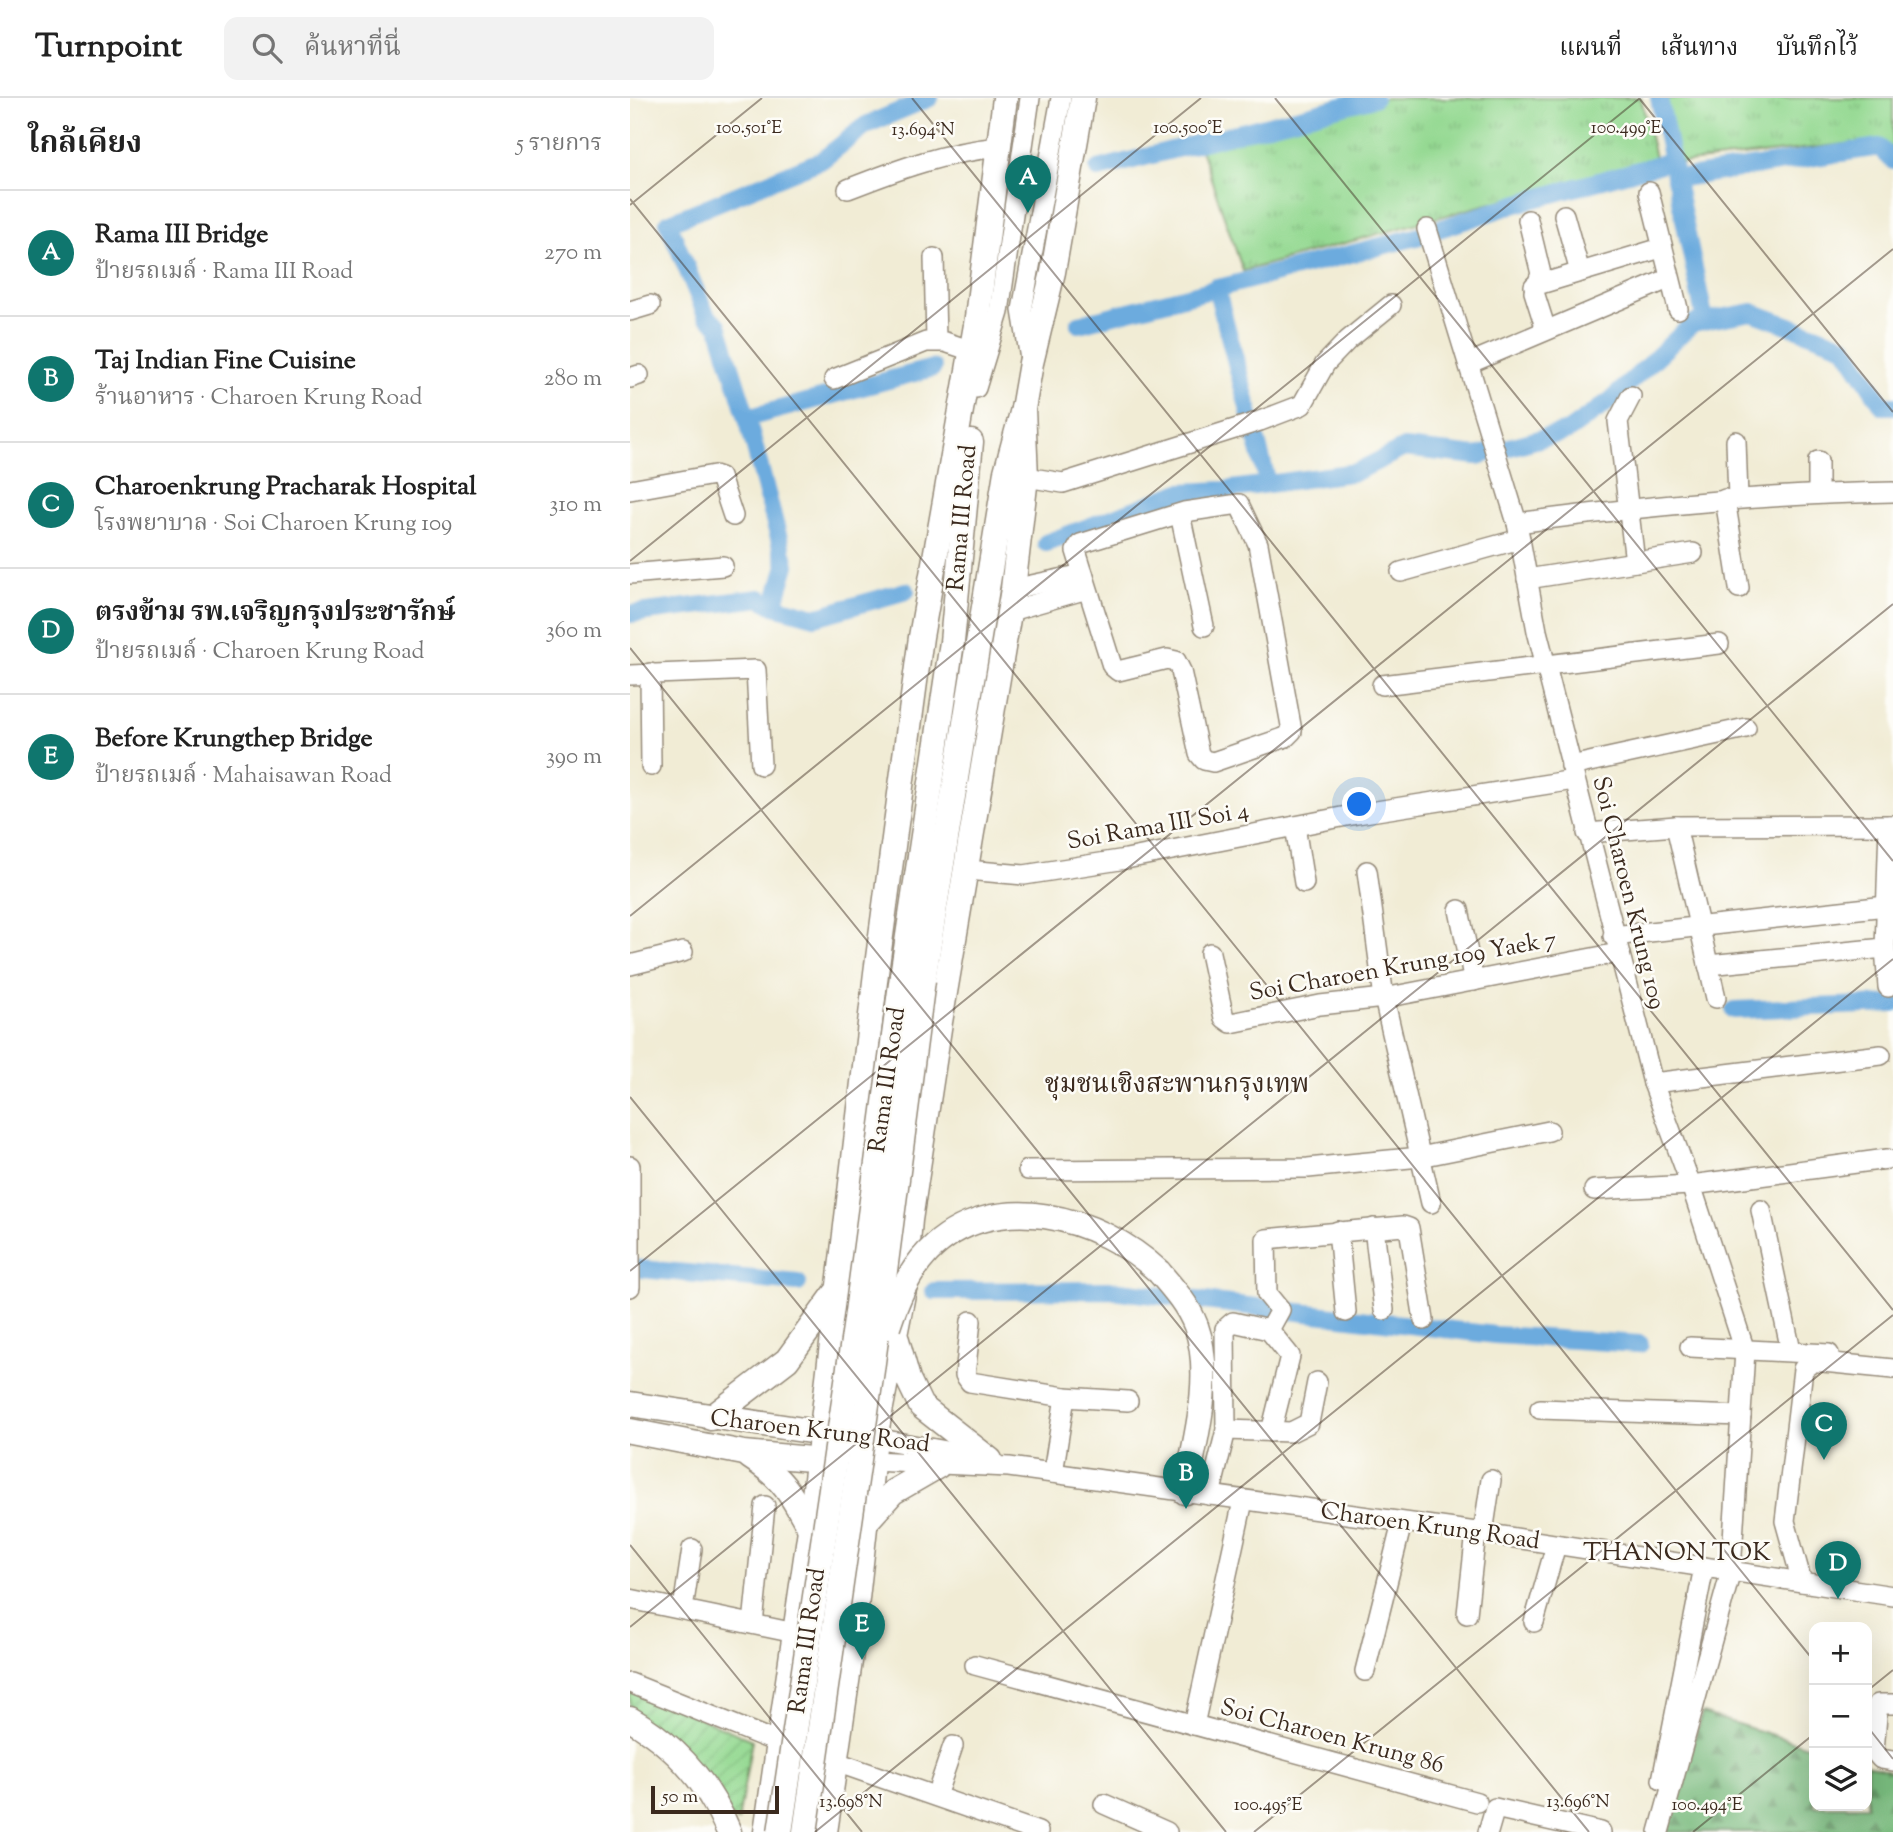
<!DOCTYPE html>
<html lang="th">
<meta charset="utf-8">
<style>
:root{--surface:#fff;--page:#f2f2f2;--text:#222;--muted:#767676;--line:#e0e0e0;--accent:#0f766e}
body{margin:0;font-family:"Sorts Mill Goudy","Noto Serif Thai",serif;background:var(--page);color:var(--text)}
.controls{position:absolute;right:21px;bottom:21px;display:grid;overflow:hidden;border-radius:14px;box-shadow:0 7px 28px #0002}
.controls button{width:63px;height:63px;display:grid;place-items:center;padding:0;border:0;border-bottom:2px solid var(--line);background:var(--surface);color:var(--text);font:35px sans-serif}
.scale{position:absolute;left:21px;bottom:18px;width:128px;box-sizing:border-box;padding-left:7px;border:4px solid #3b2a1e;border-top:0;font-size:19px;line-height:24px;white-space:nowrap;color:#3b2a1e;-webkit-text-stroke:5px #fdfcf7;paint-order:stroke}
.you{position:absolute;left:730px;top:707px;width:24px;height:24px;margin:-18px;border:5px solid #fff;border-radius:50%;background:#1a73e8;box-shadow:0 0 0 10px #1a73e833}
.badge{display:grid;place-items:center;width:46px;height:46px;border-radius:50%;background:var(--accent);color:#fff;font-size:23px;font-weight:700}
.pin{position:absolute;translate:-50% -58px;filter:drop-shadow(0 2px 4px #0008)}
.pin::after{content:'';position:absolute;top:37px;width:24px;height:21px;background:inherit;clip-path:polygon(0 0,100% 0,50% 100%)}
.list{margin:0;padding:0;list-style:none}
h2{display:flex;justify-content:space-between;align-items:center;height:91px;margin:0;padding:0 28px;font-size:30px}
h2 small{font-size:23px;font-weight:400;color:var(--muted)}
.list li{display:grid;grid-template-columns:46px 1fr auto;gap:21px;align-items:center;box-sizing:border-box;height:126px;padding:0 28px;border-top:2px solid var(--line)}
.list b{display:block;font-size:26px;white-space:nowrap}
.list p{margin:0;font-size:23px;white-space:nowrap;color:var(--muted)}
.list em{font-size:23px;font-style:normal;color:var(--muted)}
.icon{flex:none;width:38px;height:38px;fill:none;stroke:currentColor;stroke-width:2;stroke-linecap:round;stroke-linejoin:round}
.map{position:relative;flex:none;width:1263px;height:1734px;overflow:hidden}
header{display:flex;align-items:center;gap:42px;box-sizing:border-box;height:98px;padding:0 35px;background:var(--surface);border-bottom:2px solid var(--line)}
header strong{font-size:33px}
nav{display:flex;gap:38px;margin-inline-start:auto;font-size:24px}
.search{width:490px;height:63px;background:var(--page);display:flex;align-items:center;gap:18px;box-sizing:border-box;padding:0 24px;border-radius:14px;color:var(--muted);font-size:26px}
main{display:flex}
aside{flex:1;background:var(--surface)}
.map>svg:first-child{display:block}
</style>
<header>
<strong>Turnpoint</strong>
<div class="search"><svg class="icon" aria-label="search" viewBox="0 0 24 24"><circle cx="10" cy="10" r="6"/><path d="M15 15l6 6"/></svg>ค้นหาที่นี่</div>
<nav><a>แผนที่</a><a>เส้นทาง</a><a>บันทึกไว้</a></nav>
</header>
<main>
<aside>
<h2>ใกล้เคียง<small>5 รายการ</small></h2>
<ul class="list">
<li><span class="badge">A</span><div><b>Rama III Bridge</b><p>ป้ายรถเมล์ · Rama III Road</p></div><em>270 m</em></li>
<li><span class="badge">B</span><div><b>Taj Indian Fine Cuisine</b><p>ร้านอาหาร · Charoen Krung Road</p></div><em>280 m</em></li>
<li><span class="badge">C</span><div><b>Charoenkrung Pracharak Hospital</b><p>โรงพยาบาล · Soi Charoen Krung 109</p></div><em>310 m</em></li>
<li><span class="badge">D</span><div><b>ตรงข้าม รพ.เจริญกรุงประชารักษ์</b><p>ป้ายรถเมล์ · Charoen Krung Road</p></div><em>360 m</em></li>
<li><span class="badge">E</span><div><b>Before Krungthep Bridge</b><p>ป้ายรถเมล์ · Mahaisawan Road</p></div><em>390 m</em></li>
</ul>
</aside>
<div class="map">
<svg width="1263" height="1734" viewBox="0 0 1263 1734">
<defs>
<pattern id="grass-tufts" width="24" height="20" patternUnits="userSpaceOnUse" patternTransform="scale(1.75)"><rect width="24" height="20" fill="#94d992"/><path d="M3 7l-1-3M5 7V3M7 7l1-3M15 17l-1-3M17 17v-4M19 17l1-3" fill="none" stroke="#80ba7d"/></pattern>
<pattern id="forest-firs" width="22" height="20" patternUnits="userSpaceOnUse" patternTransform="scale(1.75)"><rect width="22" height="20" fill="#77b97c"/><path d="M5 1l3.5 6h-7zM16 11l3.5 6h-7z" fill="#639765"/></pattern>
<pattern id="garden-furrows" width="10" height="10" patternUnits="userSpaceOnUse" patternTransform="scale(1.75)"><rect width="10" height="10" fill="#94d992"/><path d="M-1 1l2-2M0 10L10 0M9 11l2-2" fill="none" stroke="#80ba7d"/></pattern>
</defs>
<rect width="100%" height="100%" fill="#fdfcf7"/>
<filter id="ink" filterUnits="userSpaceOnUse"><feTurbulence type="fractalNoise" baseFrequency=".0143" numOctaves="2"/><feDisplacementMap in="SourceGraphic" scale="14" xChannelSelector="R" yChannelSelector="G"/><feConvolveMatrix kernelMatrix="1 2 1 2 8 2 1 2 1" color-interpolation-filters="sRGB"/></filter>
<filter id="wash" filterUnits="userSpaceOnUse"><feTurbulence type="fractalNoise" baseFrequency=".00686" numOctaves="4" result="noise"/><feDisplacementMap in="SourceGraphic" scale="28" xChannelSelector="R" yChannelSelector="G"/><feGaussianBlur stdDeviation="1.57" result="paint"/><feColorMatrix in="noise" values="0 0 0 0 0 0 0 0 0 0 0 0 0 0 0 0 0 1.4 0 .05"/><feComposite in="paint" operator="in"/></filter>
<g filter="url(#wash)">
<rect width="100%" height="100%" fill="#f1ecd5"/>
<!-- grass -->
<g fill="url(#grass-tufts)" stroke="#688258" stroke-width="2">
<path d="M736 0H1011L1025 60 613 173 568 43Z"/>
<path d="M1034 0H1263V51L1251 42 1050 65Z"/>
</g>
<!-- forest -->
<path fill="url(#forest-firs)" stroke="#59724d" stroke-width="2" d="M1072 1615 1184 1650V1708H1237V1666L1263 1674V1734H1037Z"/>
<!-- garden -->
<path fill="url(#garden-furrows)" stroke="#688258" stroke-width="2" d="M0 1590 122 1642 108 1723 74 1707 65 1685 0 1625Z"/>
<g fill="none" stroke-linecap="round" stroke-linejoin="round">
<!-- canal -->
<g stroke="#6cabde" stroke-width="18">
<path d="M1029 0 1075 223"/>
<path d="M468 71 744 0"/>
<path d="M1045 81 1249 49 1263 63"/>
<path d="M809 131 886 106 1041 63"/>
<path d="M586 189 638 385"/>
<path d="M449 226 790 138"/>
<path d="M117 320 88 227 76 217 38 125 192 62 236 27 300 0"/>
<path d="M416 445 551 394 595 392 726 374 774 350 847 358 938 333 981 302 1063 225 1122 214 1214 248 1253 308H1263"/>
<path d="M144 508 156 467 117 320 303 270"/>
<path d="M0 516 130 500 144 508 185 519 276 493"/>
<path d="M1104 912 1263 906"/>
<path d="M0 1170 168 1185"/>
<path d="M304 1193 481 1192 865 1237 1010 1246"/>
</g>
</g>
</g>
<g filter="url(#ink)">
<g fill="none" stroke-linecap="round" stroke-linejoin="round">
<defs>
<g id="minor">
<path d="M218 91C269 71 315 54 370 49"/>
<path d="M1019 94 1048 211"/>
<path d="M934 117 950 174"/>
<path d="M898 122 911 176 904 194 916 232"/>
<path d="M797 131 887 425 907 533 1023 985 1061 1087 1115 1253 1101 1473 1029 1734"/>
<path d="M304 160 306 242"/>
<path d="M904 188 1031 150"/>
<path d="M0 213 20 207"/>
<path d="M400 261 392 212 431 0"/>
<path d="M840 265 1038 181"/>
<path d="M0 280 9 277"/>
<path d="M204 281 296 244H315L342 253"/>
<path d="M346 290 369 214 400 0"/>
<path d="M1001 298 988 323 1005 464"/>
<path d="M1106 343 1108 400"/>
<path d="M396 379 433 385 630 323 672 307 695 266 718 242 761 207"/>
<path d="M0 392 84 377 90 379 103 418"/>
<path d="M1188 395V363"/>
<path d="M1095 401 1109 490"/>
<path d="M609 406 628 446 662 633 656 639 583 664 574 662 569 656 551 573 546 563 537 561 488 573 482 568 446 453 450 446 554 414Z"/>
<path d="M550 416 574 528"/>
<path d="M887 425C1012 408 1137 396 1263 394"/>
<path d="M771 474 890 441"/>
<path d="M0 476 93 468"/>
<path d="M897 481 1063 455"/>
<path d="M383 491 453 476"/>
<path d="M380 513 457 491"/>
<path d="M20 575 21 668"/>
<path d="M0 577 126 572 131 667"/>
<path d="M752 587 1089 546"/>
<path d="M941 668 1116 630"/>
<path d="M665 728 674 785"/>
<path d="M1046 728 1086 900"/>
<path d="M957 735 1046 728 1263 727"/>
<path d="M337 772 394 777 496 761 727 716 944 682"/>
<path d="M737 773 754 900 801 1105"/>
<path d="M829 812 844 883"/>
<path d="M983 838 1256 808"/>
<path d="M580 855 594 920 601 925 690 907 754 900 988 855"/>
<path d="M0 867 53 854"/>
<path d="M1078 867 1255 850"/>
<path d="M1258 889 1255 850 1259 727"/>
<path d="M1023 985 1251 957"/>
<path d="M0 1068V1189"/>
<path d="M398 1072 678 1070 790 1059 919 1033"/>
<path d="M964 1092 1061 1087 1257 1061"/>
<path d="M1131 1112 1161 1253"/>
<path d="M744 1130 754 1212"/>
<path d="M708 1133 716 1214"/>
<path d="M341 1223 335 1277 340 1284 435 1299 423 1375"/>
<path d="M639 1232 660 1258 641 1334"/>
<path d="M1060 1249 1199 1256"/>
<path d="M435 1299 498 1303"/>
<path d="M910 1311 1111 1318"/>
<path d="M596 1332 661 1334 679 1325 687 1284"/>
<path d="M245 1340 355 1360"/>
<path d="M241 1363 379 1369 846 1434 1263 1498"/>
<path d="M580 1397 596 1332 595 1231 603 1224 639 1232 650 1212 637 1196 636 1141 773 1128 779 1130 794 1222"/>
<path d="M853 1435 861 1382"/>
<path d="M1172 1484 1155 1423 1173 1271 1183 1264H1193L1263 1271"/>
<path d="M0 1501 165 1535"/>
<path d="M53 1511 62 1451"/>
<path d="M837 1516 846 1434"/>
<path d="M904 1524 926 1447"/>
<path d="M123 1526 135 1408"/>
<path d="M345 1567 847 1704"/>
<path d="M735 1573 772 1425"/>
<path d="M0 1585 149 1645"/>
<path d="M1263 1606H1248L1244 1653 1251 1661 1263 1663"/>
<path d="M564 1627 613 1403"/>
<path d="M206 1664 408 1734"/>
<path d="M1032 1682 1074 1469"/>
<path d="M306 1698 323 1648"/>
<path d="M474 1706 537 1734"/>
<path d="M858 1734 865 1710 971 1734"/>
</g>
<g id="major">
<path d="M272 878 322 544 341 344"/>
<path d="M293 882 376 374 393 311 401 265 423 174 453 0"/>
<path d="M529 1174C543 1190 558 1207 566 1228 584 1278 565 1343 555 1394"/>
<path d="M267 1242 278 1281 291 1308 360 1362"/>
<path d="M0 1306 207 1337"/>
<path d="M81 1320 157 1262 205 1196"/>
<path d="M0 1333 114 1355 203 1363"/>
<path d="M120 1359C153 1380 162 1397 180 1431"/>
<path d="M234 1426 263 1394 308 1368"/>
<path d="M0 1621C45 1647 79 1686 99 1734"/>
<path d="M136 1734 180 1432 246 875 291 539 346 227 375 0"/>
<path d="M195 1734 220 1563 245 1340 274 1191 280 1122 310 924 383 491 396 379 393 311"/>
</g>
</defs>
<!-- minor casing -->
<use href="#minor" stroke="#968b7a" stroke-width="22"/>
<!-- major casing -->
<use href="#major" stroke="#968b7a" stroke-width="27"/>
<!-- minor -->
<use href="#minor" stroke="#fff" stroke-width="19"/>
<!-- major -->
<use href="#major" stroke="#fff" stroke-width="24"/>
<defs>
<g id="major-bridge">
<path d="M258 1229C267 1202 278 1175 298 1154 362 1088 470 1118 529 1174"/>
<path d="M150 1734 225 1229 272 878"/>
<path d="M175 1734 242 1272 293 882"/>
</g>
</defs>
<!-- major-bridge casing -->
<use href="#major-bridge" stroke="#968b7a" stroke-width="27" stroke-linecap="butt"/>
<!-- major-bridge -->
<use href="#major-bridge" stroke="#fff" stroke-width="24"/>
</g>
</g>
<!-- ticks -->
<path fill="none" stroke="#3b2a1e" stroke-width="2" stroke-opacity="0.45" d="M282 0 1263 1212M645 0 1263 763M1009 0 1263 314M0 101 1184 1563M0 107 132 0M0 463 571 0M0 550 959 1734M0 818 1010 0M0 999 596 1734M0 1173 1263 151M0 1447 232 1734M0 1529 1263 506M1237 1593 1263 1572M1237 1628 1263 1661M185 1734 1263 861M624 1734 1263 1217M1063 1734 1184 1636"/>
<g text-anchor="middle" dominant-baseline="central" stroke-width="5" stroke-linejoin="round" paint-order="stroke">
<!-- street labels -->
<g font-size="24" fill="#3b2a1e" stroke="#fdfcf7">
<text transform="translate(333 420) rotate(-85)">Rama III Road</text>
<text transform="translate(528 729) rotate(-10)">Soi Rama III Soi 4</text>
<text transform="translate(998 795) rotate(76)">Soi Charoen Krung 109</text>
<text transform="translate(773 869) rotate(-10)">Soi Charoen Krung 109 Yaek 7</text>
<text transform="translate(258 982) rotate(-82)">Rama III Road</text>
<text transform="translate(190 1334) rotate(7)">Charoen Krung Road</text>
<text transform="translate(800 1429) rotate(8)">Charoen Krung Road</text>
<text transform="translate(178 1543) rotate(-82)">Rama III Road</text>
<text transform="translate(702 1639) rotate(15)">Soi Charoen Krung 86</text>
</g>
<!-- neighbourhood labels -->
<g font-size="26" fill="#3b2a1e" stroke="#fdfcf7">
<text x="547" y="987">ชุมชนเชิงสะพานกรุงเทพ</text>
<text x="1047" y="1455">THANON TOK</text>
</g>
</g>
<g font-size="18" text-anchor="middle" fill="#3b2a1e" stroke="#fdfcf7" stroke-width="5" stroke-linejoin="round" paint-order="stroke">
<text x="119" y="35">100.501°E</text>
<text x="558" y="35">100.500°E</text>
<text x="996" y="35">100.499°E</text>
<text x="293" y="37">13.694°N</text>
<text x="221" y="1709">13.698°N</text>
<text x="948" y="1709">13.696°N</text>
<text x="638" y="1712">100.495°E</text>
<text x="1077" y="1712">100.494°E</text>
</g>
</svg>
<div class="controls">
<button>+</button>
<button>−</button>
<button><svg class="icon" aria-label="layers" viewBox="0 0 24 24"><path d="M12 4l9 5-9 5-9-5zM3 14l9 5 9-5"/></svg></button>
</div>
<div class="scale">50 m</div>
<div class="you"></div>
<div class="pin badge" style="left:398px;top:115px">A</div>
<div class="pin badge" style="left:556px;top:1411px">B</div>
<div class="pin badge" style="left:1194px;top:1362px">C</div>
<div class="pin badge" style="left:1208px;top:1501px">D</div>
<div class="pin badge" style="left:232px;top:1562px">E</div>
</div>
</main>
